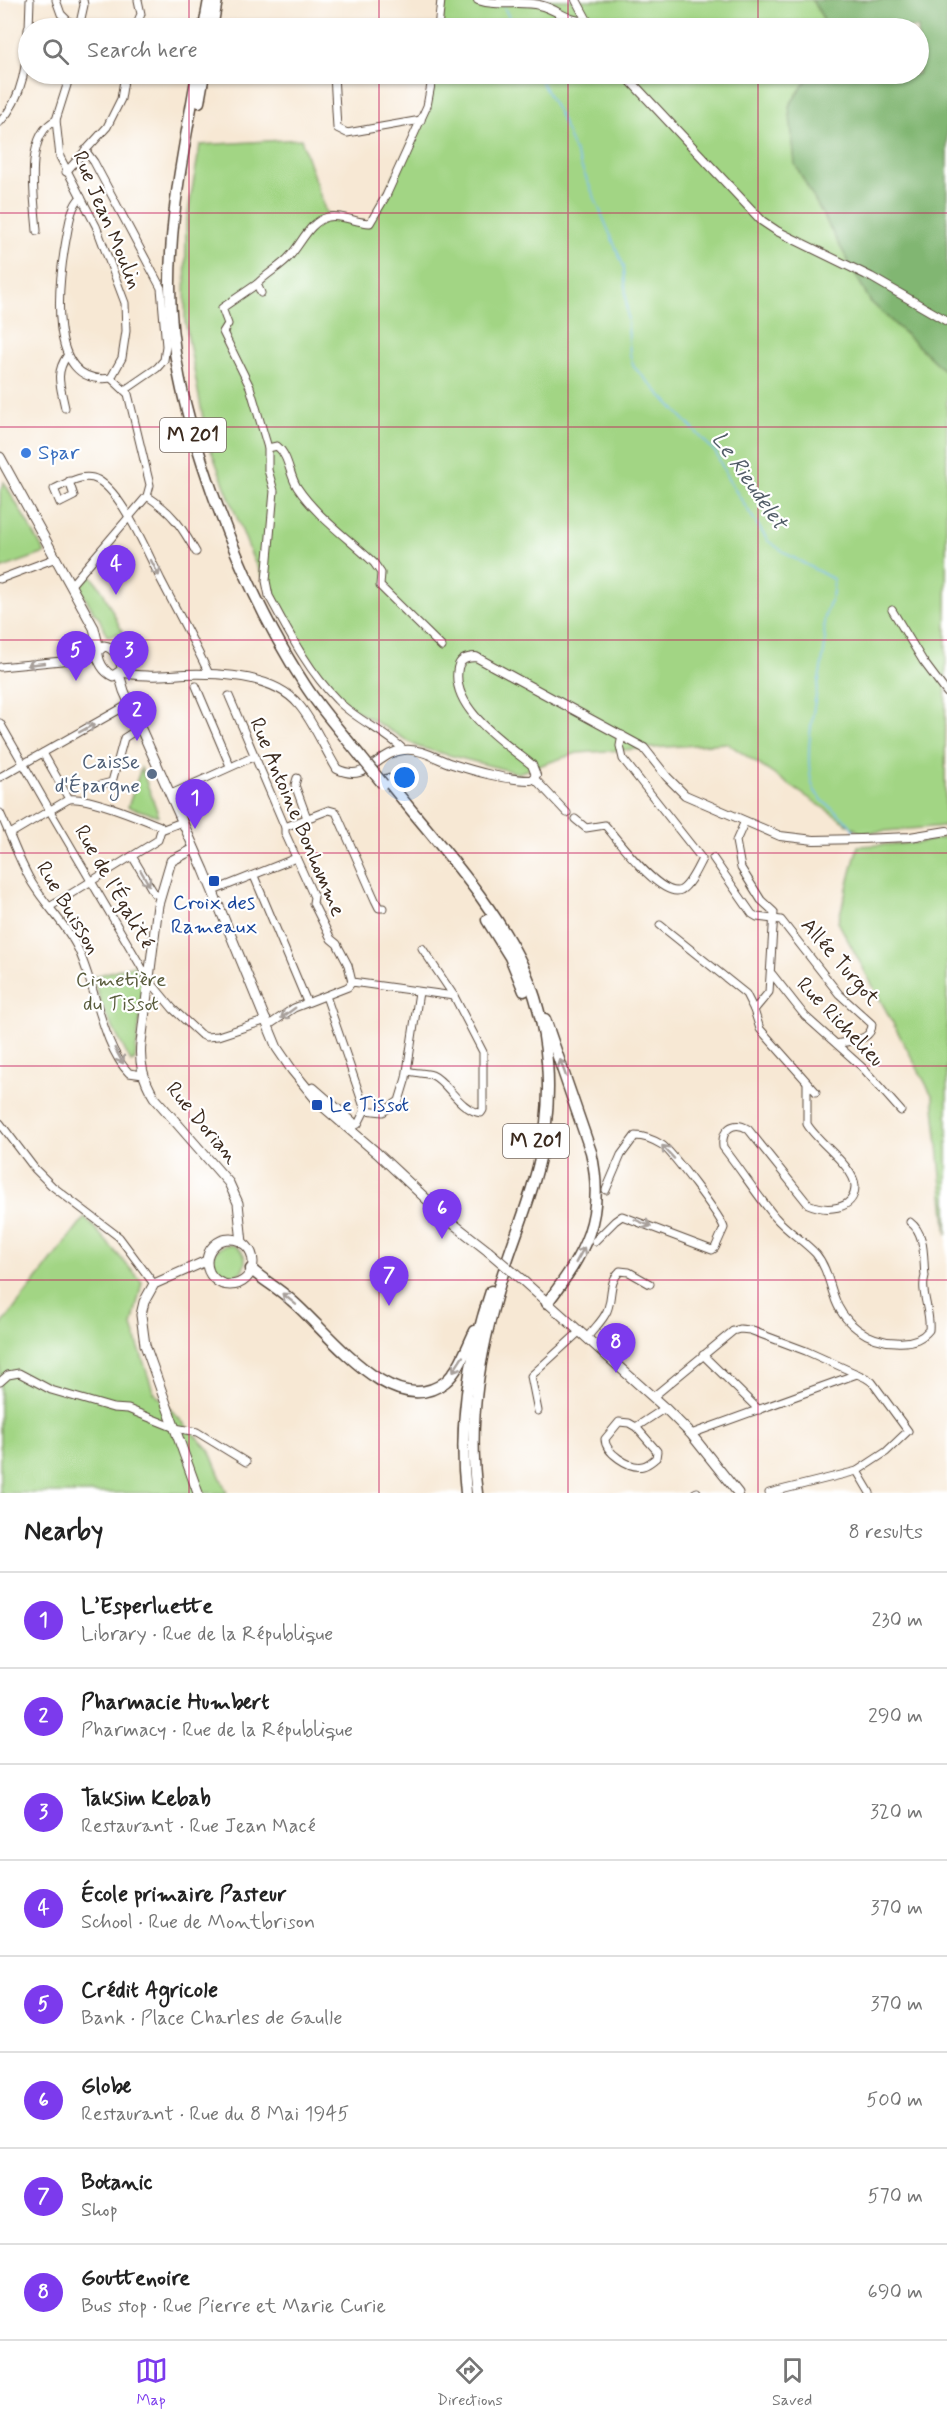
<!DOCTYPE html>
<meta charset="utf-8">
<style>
:root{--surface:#fff;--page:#f2f2f2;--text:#222;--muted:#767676;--line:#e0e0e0;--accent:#7c3aed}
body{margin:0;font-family:Mynerve,sans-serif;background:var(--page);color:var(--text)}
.you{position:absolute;left:405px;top:778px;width:21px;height:21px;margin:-15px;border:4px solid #fff;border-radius:50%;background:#1a73e8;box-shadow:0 0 0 9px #1a73e833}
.badge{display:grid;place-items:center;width:39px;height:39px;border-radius:50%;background:var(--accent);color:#fff;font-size:20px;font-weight:700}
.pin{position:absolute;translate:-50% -50px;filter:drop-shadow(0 2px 3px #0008)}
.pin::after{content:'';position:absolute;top:32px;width:21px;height:18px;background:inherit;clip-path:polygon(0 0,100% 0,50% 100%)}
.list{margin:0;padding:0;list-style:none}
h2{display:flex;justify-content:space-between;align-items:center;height:78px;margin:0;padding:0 24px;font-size:26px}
h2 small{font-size:20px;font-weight:400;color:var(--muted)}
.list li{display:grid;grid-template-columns:39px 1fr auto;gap:18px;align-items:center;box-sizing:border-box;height:96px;padding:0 24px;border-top:2px solid var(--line)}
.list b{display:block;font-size:22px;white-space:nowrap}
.list p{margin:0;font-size:20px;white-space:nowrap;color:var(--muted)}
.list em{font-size:20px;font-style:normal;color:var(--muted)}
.icon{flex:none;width:33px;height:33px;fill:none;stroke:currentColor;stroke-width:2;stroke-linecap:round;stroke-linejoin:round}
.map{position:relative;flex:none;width:947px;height:1493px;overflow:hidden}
.search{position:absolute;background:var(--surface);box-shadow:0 2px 4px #0004;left:18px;right:18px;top:18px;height:66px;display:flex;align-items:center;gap:15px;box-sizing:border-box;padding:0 21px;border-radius:33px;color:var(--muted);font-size:22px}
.sheet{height:846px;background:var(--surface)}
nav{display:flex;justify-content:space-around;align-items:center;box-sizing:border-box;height:84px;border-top:2px solid var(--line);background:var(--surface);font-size:16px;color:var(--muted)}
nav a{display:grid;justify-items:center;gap:3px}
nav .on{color:var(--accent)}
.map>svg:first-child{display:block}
</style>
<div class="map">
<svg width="947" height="1493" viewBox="0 0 947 1493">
<rect width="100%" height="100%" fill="#fff"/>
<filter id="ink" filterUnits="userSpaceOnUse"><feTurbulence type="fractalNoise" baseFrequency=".0167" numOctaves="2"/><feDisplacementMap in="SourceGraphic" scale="12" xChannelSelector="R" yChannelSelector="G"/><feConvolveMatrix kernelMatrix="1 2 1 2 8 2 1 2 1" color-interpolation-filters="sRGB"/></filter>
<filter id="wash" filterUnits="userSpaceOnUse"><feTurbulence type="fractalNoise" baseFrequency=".008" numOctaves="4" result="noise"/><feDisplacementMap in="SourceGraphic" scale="24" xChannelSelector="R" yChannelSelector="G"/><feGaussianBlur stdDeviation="1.35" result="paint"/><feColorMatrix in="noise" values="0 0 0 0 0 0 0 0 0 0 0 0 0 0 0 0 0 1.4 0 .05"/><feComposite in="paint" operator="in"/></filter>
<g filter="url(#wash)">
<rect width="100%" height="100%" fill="#f7e8d4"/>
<!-- green -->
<g fill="#a2d584" stroke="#6e8051" stroke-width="1.5">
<path d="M445 0H812L823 18 822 28H440Z"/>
<path d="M433 74H811L789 106 870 301 947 373 945 826 861 833 727 743 577 753 518 773 418 747 350 707 321 676 287 622 253 559 207 440 185 321 186 224 200 145 301 139 326 213 369 226 428 105Z"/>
<path d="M4 482 45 553 0 569V492Z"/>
<path d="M91 575 102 590 123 633 107 636 98 616 95 614 79 587Z"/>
<path d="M141 768 159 816 128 807Z"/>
<path d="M947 837V1235L933 1097 838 922 858 846 918 843Z"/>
<path d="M134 965 144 983 135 1060 131 1062 105 1013 92 977Z"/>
<path d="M85 1217 142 1282 132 1326 153 1391 209 1450 227 1493H0V1327Z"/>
<circle cx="229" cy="1261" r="16"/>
</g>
<!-- forest -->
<path fill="#81b672" stroke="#5e7048" stroke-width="1.5" d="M812 0H947V373L870 301 795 164 789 106 811 74H918V28H822L823 18Z"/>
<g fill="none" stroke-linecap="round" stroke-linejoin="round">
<!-- stream -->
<g stroke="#7dbdf1" stroke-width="1.5">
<path d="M504 7 514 28"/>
<path d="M537 74 559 114 624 267 630 355 634 367 716 453 728 479 768 541 790 556 833 579C836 598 825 607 824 623 823 631 826 639 825 646 819 686 802 746 812 784 818 806 849 814 856 836"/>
<path d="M909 841 931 838"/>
</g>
</g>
</g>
<g filter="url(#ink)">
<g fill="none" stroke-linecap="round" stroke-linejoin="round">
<defs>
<g id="minor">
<path d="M56 0 61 14 69 22 80 23 84 5 83 0"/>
<path d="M29 28 30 0"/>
<path d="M135 28 141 14 138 0"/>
<path d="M438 28 441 0"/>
<path d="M67 74V85L56 120 60 157 96 226 125 303 126 331 122 358 111 378"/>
<path d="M334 74 337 128 347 133 421 120"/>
<path d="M0 122C24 97 27 61 28 29"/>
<path d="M85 150 94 162 161 288 166 346 164 360 157 368 125 390"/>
<path d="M66 172 107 127 121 99 125 74"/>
<path d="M81 197C70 207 69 226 66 240 59 279 44 388 111 378"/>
<path d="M37 231C35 201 23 135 56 120"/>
<path d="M257 284 222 308 228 324 223 332 250 387 268 448V470L274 491 266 581 269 596C288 631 308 671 337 700 357 721 384 730 404 750"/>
<path d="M261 293 257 284C266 274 280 267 289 257 302 243 309 222 328 217 342 214 356 223 370 223L386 196 427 106 433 74"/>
<path d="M65 408C61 387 54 374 67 356"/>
<path d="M268 448 277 446C289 456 289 474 297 487 316 516 349 539 374 563L381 573 380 586 442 647"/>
<path d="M69 481 74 496 60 503 54 489C67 483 84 472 98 480 123 494 148 554 161 580 177 611 194 642 209 674"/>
<path d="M147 496C173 513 181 526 196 552"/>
<path d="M0 579 56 558"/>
<path d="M71 585 147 496 150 485 128 394 111 378"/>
<path d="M892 610 923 661 947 693"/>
<path d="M0 667 72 660 76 664 97 655"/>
<path d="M196 686 230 766"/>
<path d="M229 696 285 827V833L314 897 313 903 331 939 337 944 348 965 352 982"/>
<path d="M0 723 48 807"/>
<path d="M0 777 131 703"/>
<path d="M297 778 295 785 307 818"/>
<path d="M534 778 567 813"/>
<path d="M100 785 112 782 124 738 141 727"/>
<path d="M171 794 255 756"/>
<path d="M69 799C88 796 140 818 160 826L161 830 182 822"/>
<path d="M50 811 149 980 173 1009 200 1034 206 1037 218 1036 267 1020"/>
<path d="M0 813C11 836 19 861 32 883 46 906 65 923 77 947 95 982 102 1046 129 1073L143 1075"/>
<path d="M575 819 586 828 605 825C617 839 661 899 681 890 690 885 697 868 702 859L623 759 620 746 622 735"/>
<path d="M745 821 736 841 741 868 761 900 774 912 769 992 754 1010"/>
<path d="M285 827 329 810 336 812 375 900 379 908H383"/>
<path d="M10 834 69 799 43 753"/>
<path d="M132 856 154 893 160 896"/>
<path d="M713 858 752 914 757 917 781 920 839 994 872 1024C872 1042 849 1040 837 1044"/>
<path d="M254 876 307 1002"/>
<path d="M213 891 296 858"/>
<path d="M51 906 158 840 161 830"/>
<path d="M660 925 746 994 754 1010 760 1029 816 1092"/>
<path d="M772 974 805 1016 862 1067 901 1111"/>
<path d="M326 996 365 1110"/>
<path d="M269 1025 294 1008 348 987 352 982 454 996"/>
<path d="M408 1071C415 1073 425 1073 432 1075 447 1081 460 1111 481 1113L483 1110V1052L454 996 422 948"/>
<path d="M807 1083V1124C817 1142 854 1166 855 1186 855 1212 824 1211 808 1204L748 1129C733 1120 721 1130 723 1147 741 1170 757 1195 775 1217 787 1231 804 1241 816 1254 826 1266 829 1282 834 1296 842 1323 868 1342 896 1342 909 1343 921 1340 929 1330 931 1311 920 1292 925 1276 923 1257 926 1234 910 1222"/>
<path d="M0 1123 35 1169 52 1186 119 1237 154 1284"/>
<path d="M350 1128 358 1124 365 1110 383 1112 399 1101 406 1078 419 992"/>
<path d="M595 1241 615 1221 622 1216 712 1250 715 1248 724 1228C722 1218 671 1151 662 1145 654 1140 644 1136 635 1136L621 1155 606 1190"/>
<path d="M587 1338C593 1329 603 1321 607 1311 613 1297 608 1283 620 1271L629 1272 650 1284"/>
<path d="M703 1355 759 1410"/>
<path d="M0 1382 8 1375 19 1373 51 1390 113 1408 128 1409 175 1428 197 1432 246 1462"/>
<path d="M653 1397 733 1331 740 1329 750 1330 806 1351 866 1378 872 1382 908 1431 886 1452 857 1471 769 1493"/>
<path d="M538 1411 531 1376 579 1332"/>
<path d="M636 1427 657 1451 656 1458C652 1461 648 1465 643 1466 629 1469 605 1452 605 1439L619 1422 629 1423 636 1427 665 1408"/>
<path d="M691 1434 857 1374"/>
<path d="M857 1471 870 1493"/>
<path d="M695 1493 697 1492"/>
</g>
<g id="tertiary">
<path d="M478 0C498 7 519 0 539 5 558 9 568 23 587 21"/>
<path d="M576 0 591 28"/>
<path d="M624 74 762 221 777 231 871 277 947 321"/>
<path d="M121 672C141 678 165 675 186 674 221 673 275 675 299 705 313 721 325 750 337 769 368 784 377 752 404 750 419 748 436 758 449 763 474 771 504 780 531 780L536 775 532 765C505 743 450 709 458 668 460 659 467 657 476 657L644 748 667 777 685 795 780 836 814 840 861 839 910 837 947 831"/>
</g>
<g id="secondary">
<path d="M0 457 94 628 99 649"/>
<path d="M104 646C114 647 122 660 122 670L113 676C104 672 97 661 98 651Z"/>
<path d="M119 674 124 691 204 870 277 1048 292 1070 319 1103 377 1153 451 1222 488 1251"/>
<path d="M194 849 171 861 158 905 141 1043C139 1063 143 1079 154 1097L229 1183 238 1203 242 1243"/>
<path d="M313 1088 352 1122"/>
<circle cx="230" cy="1262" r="23"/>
<path d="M521 1279 665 1408 691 1434 738 1493"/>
<path d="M198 1493 145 1345 141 1315 144 1302 154 1284 206 1261"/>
</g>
<g id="trunk">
<path d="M204 28 209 0"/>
<path d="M212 28 217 0"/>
<path d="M197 74C187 133 174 193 171 253 165 342 185 415 214 497 238 563 267 627 305 685 321 710 342 733 361 757"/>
<path d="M199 102 204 74"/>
<path d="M387 780C434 840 494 902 525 971 550 1028 554 1097 540 1158 531 1201 512 1241 500 1283 480 1352 467 1421 477 1493"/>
<path d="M487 920 510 957 524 991"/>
<path d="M545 1019 591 1152C606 1217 585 1253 547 1303"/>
<path d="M251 1269C264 1281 278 1288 291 1300 326 1329 393 1423 445 1382 459 1371 467 1347 475 1331"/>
<path d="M466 1493C458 1424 469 1356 491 1291"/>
</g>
</defs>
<!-- minor casing -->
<use href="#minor" stroke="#574639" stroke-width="9"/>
<!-- tertiary casing -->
<use href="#tertiary" stroke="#574639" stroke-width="10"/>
<!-- secondary casing -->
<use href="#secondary" stroke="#574639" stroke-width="11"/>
<!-- trunk casing -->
<use href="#trunk" stroke="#574639" stroke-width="13"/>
<!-- minor -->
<use href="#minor" stroke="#fff" stroke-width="7"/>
<!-- tertiary -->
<use href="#tertiary" stroke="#fff" stroke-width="8"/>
<!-- secondary -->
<use href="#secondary" stroke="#fff" stroke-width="9"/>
<!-- trunk -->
<use href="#trunk" stroke="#fff" stroke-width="10"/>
<defs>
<path id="secondary-bridge" d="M488 1251 521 1279"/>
<path id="trunk-bridge" d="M361 757 383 784"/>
</defs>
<!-- secondary-bridge casing -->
<use href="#secondary-bridge" stroke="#574639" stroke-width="11" stroke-linecap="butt"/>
<!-- trunk-bridge casing -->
<use href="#trunk-bridge" stroke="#574639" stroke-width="13" stroke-linecap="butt"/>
<!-- secondary-bridge -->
<use href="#secondary-bridge" stroke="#fff" stroke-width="9"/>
<!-- trunk-bridge -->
<use href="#trunk-bridge" stroke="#fff" stroke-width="10"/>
</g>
<!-- one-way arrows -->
<defs><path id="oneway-shaft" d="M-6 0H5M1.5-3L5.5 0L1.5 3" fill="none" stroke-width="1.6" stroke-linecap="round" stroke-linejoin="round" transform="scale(1.5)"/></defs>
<g stroke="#a79f9a">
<use href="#oneway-shaft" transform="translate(155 568) rotate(63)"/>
<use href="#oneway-shaft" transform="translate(36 664) rotate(174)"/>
<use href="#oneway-shaft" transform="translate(87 728) rotate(-29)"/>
<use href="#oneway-shaft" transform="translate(145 878) rotate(60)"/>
<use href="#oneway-shaft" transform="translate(288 1013) rotate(144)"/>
<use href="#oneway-shaft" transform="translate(119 1056) rotate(61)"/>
<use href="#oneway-shaft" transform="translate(563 1068) rotate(-110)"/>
<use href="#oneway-shaft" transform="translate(668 1152) rotate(-133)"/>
<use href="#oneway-shaft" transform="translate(643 1223) rotate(23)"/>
<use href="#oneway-shaft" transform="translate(580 1255) rotate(-61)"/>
<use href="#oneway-shaft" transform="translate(289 1299) rotate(-141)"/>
<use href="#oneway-shaft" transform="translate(458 1364) rotate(123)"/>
</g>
</g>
<!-- grid -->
<path fill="none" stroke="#c2185b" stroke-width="1.5" stroke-opacity="0.55" d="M189 0V28M379 0V28M568 0V28M758 0V28M189 74V1493M379 74V1493M568 74V1493M758 74V1493M0 213H947M0 427H947M0 640H947M0 853H947M0 1066H947M0 1280H947"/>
<!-- markers -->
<circle fill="#3f7fe0" stroke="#fff" stroke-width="2" cx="26" cy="453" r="6"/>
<circle fill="#5c6f8a" stroke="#fff" stroke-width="2" cx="152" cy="774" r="6"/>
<g fill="#1a4fb4" stroke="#fff" stroke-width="2">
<rect x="208" y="875" width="12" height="12" rx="3"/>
<rect x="311" y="1099" width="12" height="12" rx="3"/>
</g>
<g text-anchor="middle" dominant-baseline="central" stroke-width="4.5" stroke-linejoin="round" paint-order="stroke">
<!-- shield labels -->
<g fill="#fff" stroke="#766a62" stroke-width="1.5">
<rect x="160" y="418" width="66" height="34" rx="4.5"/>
<rect x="503" y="1124" width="66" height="34" rx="4.5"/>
</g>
<g font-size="20" font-weight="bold" fill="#3b2a1e">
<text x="193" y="435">M 201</text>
<text x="536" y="1141">M 201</text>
</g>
<!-- street labels -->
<g font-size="21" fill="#3b2a1e" stroke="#fff">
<text transform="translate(107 220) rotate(67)">Rue Jean Moulin</text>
<text transform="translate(297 817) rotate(67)">Rue Antoine Bonhomme</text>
<text transform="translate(114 887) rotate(60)">Rue de l'Égalité</text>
<text transform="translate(68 908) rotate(59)">Rue Buisson</text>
<text transform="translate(840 962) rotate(49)">Allée Turgot</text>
<text transform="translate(840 1022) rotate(46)">Rue Richelieu</text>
<text transform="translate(202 1123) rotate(50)">Rue Dorian</text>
</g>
<!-- shop labels -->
<g font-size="21" fill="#366cbe" stroke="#fff" text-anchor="start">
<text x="38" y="453">Spar</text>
</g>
<!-- service labels -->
<g font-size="21" fill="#4e5e75" stroke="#fff" text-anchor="end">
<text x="140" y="762">Caisse<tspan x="140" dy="24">d'Épargne</tspan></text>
</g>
<!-- transit labels -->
<g font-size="21" fill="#164399" stroke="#fff">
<text x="214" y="903">Croix des<tspan x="214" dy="24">Rameaux</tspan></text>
<text x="329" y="1105" text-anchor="start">Le Tissot</text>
</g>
<!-- park labels -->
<g font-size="21" fill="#5a5d3d" stroke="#fff">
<text x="121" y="980">Cimetière<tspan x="121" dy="24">du Tissot</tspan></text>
</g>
<!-- water labels -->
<g font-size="22" font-style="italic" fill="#525d68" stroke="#fff">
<text transform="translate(749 481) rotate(55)">Le Rieudelet</text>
</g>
</g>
</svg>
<div class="you"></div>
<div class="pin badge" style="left:195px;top:829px">1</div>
<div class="pin badge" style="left:137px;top:741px">2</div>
<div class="pin badge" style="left:129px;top:681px">3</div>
<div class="pin badge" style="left:116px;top:595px">4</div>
<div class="pin badge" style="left:76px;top:681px">5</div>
<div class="pin badge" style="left:442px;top:1239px">6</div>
<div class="pin badge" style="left:389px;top:1306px">7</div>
<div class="pin badge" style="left:616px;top:1373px">8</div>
<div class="search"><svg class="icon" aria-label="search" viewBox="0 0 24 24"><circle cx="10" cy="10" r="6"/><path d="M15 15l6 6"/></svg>Search here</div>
</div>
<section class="sheet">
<h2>Nearby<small>8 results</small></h2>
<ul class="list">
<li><span class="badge">1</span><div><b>L’Esperluette</b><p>Library · Rue de la République</p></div><em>230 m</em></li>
<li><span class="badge">2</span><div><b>Pharmacie Humbert</b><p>Pharmacy · Rue de la République</p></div><em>290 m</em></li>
<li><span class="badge">3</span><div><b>Taksim Kebab</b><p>Restaurant · Rue Jean Macé</p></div><em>320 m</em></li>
<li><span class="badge">4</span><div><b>École primaire Pasteur</b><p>School · Rue de Montbrison</p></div><em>370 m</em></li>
<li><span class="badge">5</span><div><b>Crédit Agricole</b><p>Bank · Place Charles de Gaulle</p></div><em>370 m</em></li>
<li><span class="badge">6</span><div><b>Globe</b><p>Restaurant · Rue du 8 Mai 1945</p></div><em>500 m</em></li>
<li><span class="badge">7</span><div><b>Botanic</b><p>Shop</p></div><em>570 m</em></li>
<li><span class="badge">8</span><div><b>Gouttenoire</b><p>Bus stop · Rue Pierre et Marie Curie</p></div><em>690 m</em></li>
</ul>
</section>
<nav>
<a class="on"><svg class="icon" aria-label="map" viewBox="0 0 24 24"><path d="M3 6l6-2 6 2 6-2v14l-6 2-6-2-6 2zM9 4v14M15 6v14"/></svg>Map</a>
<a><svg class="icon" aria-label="directions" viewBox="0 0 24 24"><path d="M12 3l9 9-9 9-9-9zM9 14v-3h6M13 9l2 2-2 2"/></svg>Directions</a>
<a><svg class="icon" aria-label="saved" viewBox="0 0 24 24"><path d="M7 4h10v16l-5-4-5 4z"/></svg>Saved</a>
</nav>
